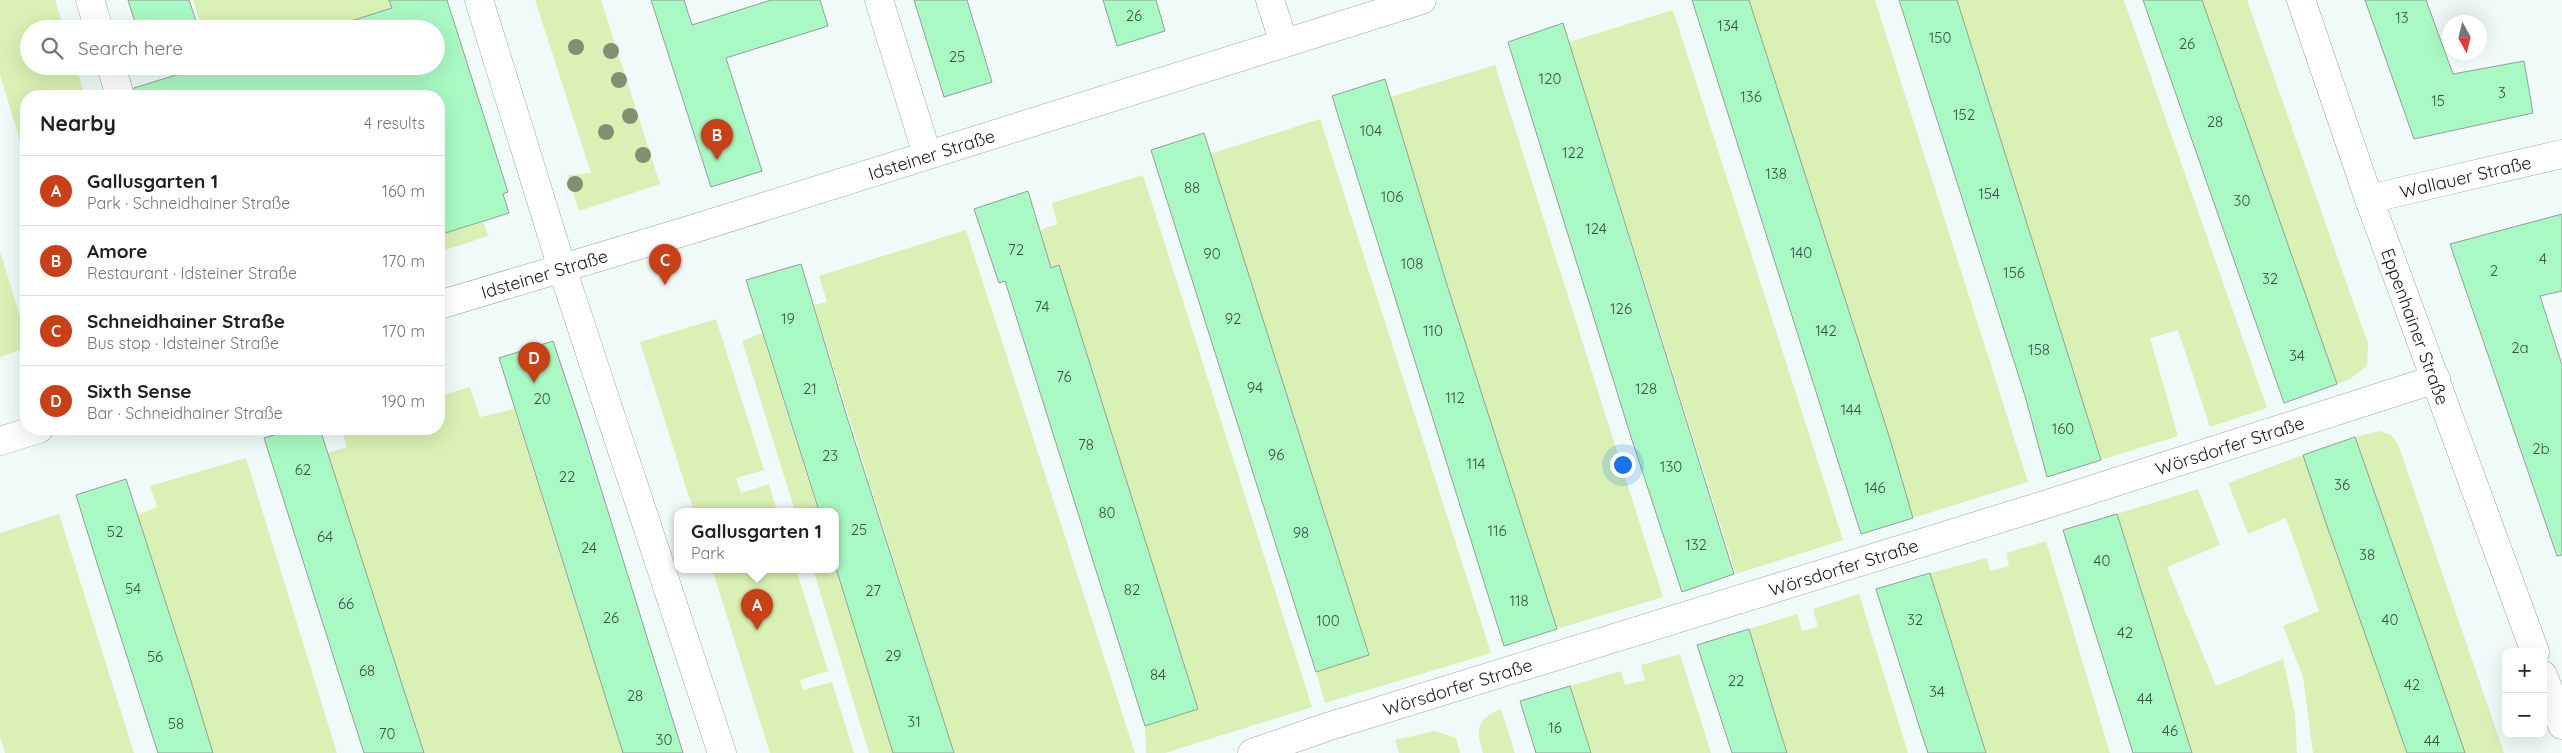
<!DOCTYPE html>
<meta charset="utf-8">
<style>
:root{--surface:#fff;--page:#f6f6f6;--text:#202124;--muted:#757577;--line:#e0e0e0;--accent:#c94017}
body{margin:0;font-family:Quicksand,sans-serif;background:var(--page);color:var(--text)}
.controls{position:absolute;right:15px;bottom:15px;display:grid;overflow:hidden;border-radius:10px;box-shadow:0 5px 20px #0002}
.controls button{width:45px;height:45px;display:grid;place-items:center;padding:0;border:0;border-bottom:1px solid var(--line);background:var(--surface);color:var(--text);font:25px sans-serif}
.compass{position:absolute;left:2442px;top:15px;width:45px;height:45px;border-radius:50%;background:var(--surface);box-shadow:0 5px 20px #0002;rotate:172deg}
.you{position:absolute;left:1622px;top:464px;width:18px;height:18px;margin:-12px;border:4px solid #fff;border-radius:50%;background:#1a73e8;box-shadow:0 0 0 8px #1a73e833}
.badge{display:grid;place-items:center;width:32px;height:32px;border-radius:50%;background:var(--accent);color:#fff;font-size:16px;font-weight:700}
.pin{position:absolute;translate:-50% -41px;filter:drop-shadow(0 1px 2px #0008)}
.pin::after{content:'';position:absolute;top:26px;width:18px;height:15px;background:inherit;clip-path:polygon(0 0,100% 0,50% 100%)}
.popup{position:absolute;left:674px;top:508px;width:165px;height:65px;box-sizing:border-box;display:grid;place-content:center;border-radius:10px;background:var(--surface);filter:drop-shadow(0 1px 4px #0005);font-size:16px;white-space:nowrap;color:var(--muted)}
.popup b{font-size:19px;color:var(--text)}
.popup::after{content:'';position:absolute;left:50%;top:100%;margin-left:-10px;border:10px solid transparent;border-top-color:var(--surface)}
.list{margin:0;padding:0;list-style:none}
h2{display:flex;justify-content:space-between;align-items:center;height:65px;margin:0;padding:0 20px;font-size:21px}
h2 small{font-size:16px;font-weight:400;color:var(--muted)}
.list li{display:grid;grid-template-columns:32px 1fr auto;gap:15px;align-items:center;box-sizing:border-box;height:70px;padding:0 20px;border-top:1px solid var(--line)}
.list b{display:block;font-size:19px;white-space:nowrap}
.list p{margin:0;font-size:16px;white-space:nowrap;color:var(--muted)}
.list em{font-size:16px;font-style:normal;color:var(--muted)}
.icon{flex:none;width:28px;height:28px;fill:none;stroke:currentColor;stroke-width:2;stroke-linecap:round;stroke-linejoin:round}
.map{position:relative;flex:none;width:2562px;height:753px;overflow:hidden}
.search{position:absolute;background:var(--surface);box-shadow:0 5px 20px #0002;left:20px;top:20px;width:425px;height:55px;display:flex;align-items:center;gap:12px;box-sizing:border-box;padding:0 18px;border-radius:28px;color:var(--muted);font-size:19px}
.panel{position:absolute;background:var(--surface);box-shadow:0 5px 20px #0002;left:20px;top:90px;width:425px;height:345px;border-radius:20px}
.map>svg:first-child{display:block}
</style>
<div class="map">
<svg width="2562" height="753" viewBox="0 0 2562 753">
<rect width="100%" height="100%" fill="#f0fbf9"/>
<!-- green -->
<g fill="#d9f1b4">
<path d="M0 0H55L64 29H29V66H76L85 96H26V160L0 75Z"/>
<path d="M193 0H389L392 8 326 29H202Z"/>
<path d="M535 0H601L660 184 579 211 568 175 591 173Z"/>
<path d="M1749 0H1875L2028 482 1913 518Z"/>
<path d="M1957 0H2124L2267 408 2210 427 2178 330 2150 338 2178 436 2101 460Z"/>
<path d="M2202 0H2247L2368 344 2367 366 2350 379 2337 384Z"/>
<path d="M1673 10 1843 540 1736 574 1569 42Z"/>
<path d="M1495 65 1663 597 1557 629 1430 233 1390 97Z"/>
<path d="M1320 119 1491 653 1325 703 1316 672 1369 655 1210 154Z"/>
<path d="M1143 175 1312 707 1165 753H1146L1145 726 1198 709 1059 266 1051 268 1040 230 1057 224 1052 203Z"/>
<path d="M484 222 488 236 439 252V235Z"/>
<path d="M966 230 1135 753H954L814 305 827 302 819 276Z"/>
<path d="M0 251 26 336V348L0 357Z"/>
<path d="M716 319 764 470 736 478 741 493 769 484 777 511H694L687 491 640 342Z"/>
<path d="M762 333 818 511H795L742 341Z"/>
<path d="M470 387 480 417 514 409 623 753H423L327 453 347 447 341 429H439V396Z"/>
<path d="M2380 431 2391 435 2398 444 2504 753H2465L2355 437Z"/>
<path d="M2303 455 2407 753H2313L2303 677 2283 626 2319 611 2286 518 2248 534 2228 483Z"/>
<path d="M246 458 337 753H213L138 515 157 507 150 486Z"/>
<path d="M2198 489 2220 545 2167 567 2216 686 2283 659 2295 714 2297 753H2192L2117 514Z"/>
<path d="M59 514 134 753H5L0 736V533Z"/>
<path d="M2046 541 2110 753H1986L1930 573 1987 558 1990 571 2009 566 2006 553Z"/>
<path d="M712 569H796L828 671 800 680 803 690 832 682 854 753H770Z"/>
<path d="M813 569H836L893 753H869Z"/>
<path d="M1859 594 1908 753H1787L1749 629 1797 614 1802 631 1818 627 1813 609Z"/>
<path d="M1680 654 1711 753H1591L1570 686 1621 671 1625 685 1645 680 1641 665Z"/>
<path d="M1501 709 1515 753H1483C1476 729 1475 720 1501 709Z"/>
<path d="M1435 731 1456 738 1460 753H1399L1395 740Z"/>
</g>
<!-- building -->
<g fill="#a8f9c3" stroke="#979e99">
<path d="M128 0H189L199 29H137Z"/>
<path d="M389 0H447L508 192 503 194 509 213 439 235V96H135L134 88 205 66H436V29H326L392 8Z"/>
<path d="M651 0H684L692 25 771 0H820L828 26 726 58 762 171 711 187Z"/>
<path d="M914 0H967L992 82 944 97Z"/>
<path d="M1103 0H1156L1165 31 1117 46Z"/>
<path d="M1692 0H1749L1890 439 1913 518 1861 534Z"/>
<path d="M1899 0H1957L2101 460 2047 477 2025 396Z"/>
<path d="M2143 0H2202L2337 384 2284 403Z"/>
<path d="M2365 0H2426L2453 74 2524 61 2533 113 2414 139Z"/>
<path d="M1563 23 1734 574 1682 592 1631 437 1508 42Z"/>
<path d="M1385 79 1448 288 1557 629 1504 646 1332 96Z"/>
<path d="M1204 133 1369 655 1316 672 1151 150Z"/>
<path d="M1028 191 1051 268 1059 265 1198 709 1145 726 1005 281 999 283 974 209Z"/>
<path d="M2562 214V291L2540 296 2562 365V555L2557 556 2450 244Z"/>
<path d="M801 264 846 414 954 753H893L836 568V511H819L746 280Z"/>
<path d="M553 341 583 431 683 753H623L499 358Z"/>
<path d="M294 429H320L424 753H364L264 438Z"/>
<path d="M2355 437 2427 642 2465 753H2407L2329 532 2303 455Z"/>
<path d="M126 479 191 681 213 753H158L97 563 76 495Z"/>
<path d="M2117 514 2141 590 2192 753H2133L2063 530Z"/>
<path d="M1930 573 1974 715 1986 753H1928L1921 732 1876 589Z"/>
<path d="M1749 629 1775 715 1787 753H1732L1697 645Z"/>
<path d="M1570 686 1591 753H1536L1520 701Z"/>
</g>
<g fill="none" stroke-linecap="round" stroke-linejoin="round">
<defs>
<g id="minor">
<path d="M90 0 99 29"/>
<path d="M479 0 562 268 722 753"/>
<path d="M879 0 927 154"/>
<path d="M1270 0 1284 43"/>
<path id="s1" d="M2301 0 2369 199 2535 652"/>
<path d="M111 66 120 96"/>
<path id="s2" d="M2369 199 2562 154"/>
<path id="s3" d="M439 305 693 229 1422 0"/>
<path d="M0 441 39 429"/>
<path d="M2543 675 2562 725"/>
<path id="s4" d="M1252 753 1327 727 2044 505 2436 379"/>
</g>
</defs>
<!-- minor casing -->
<use href="#minor" stroke="#9ba4a2" stroke-width="29"/>
<!-- minor -->
<use href="#minor" stroke="#fff" stroke-width="28"/>
</g>
<!-- trees -->
<g fill="#839070">
<circle cx="576" cy="47" r="8"/>
<circle cx="611" cy="51" r="8"/>
<circle cx="619" cy="80" r="8"/>
<circle cx="630" cy="116" r="8"/>
<circle cx="606" cy="132" r="8"/>
<circle cx="643" cy="155" r="8"/>
<circle cx="575" cy="184" r="8"/>
</g>
<g text-anchor="middle" dominant-baseline="central" stroke-width="5" stroke-linejoin="round" paint-order="stroke">
<!-- number labels -->
<g font-size="15" fill="#3b5244">
<text x="1134" y="15">26</text>
<text x="2402" y="17">13</text>
<text x="1728" y="25">134</text>
<text x="1940" y="37">150</text>
<text x="2187" y="43">26</text>
<text x="957" y="56">25</text>
<text x="1550" y="78">120</text>
<text x="2502" y="92">3</text>
<text x="1751" y="96">136</text>
<text x="2438" y="100">15</text>
<text x="1964" y="114">152</text>
<text x="2215" y="121">28</text>
<text x="1371" y="130">104</text>
<text x="1573" y="152">122</text>
<text x="1776" y="173">138</text>
<text x="1192" y="187">88</text>
<text x="1989" y="193">154</text>
<text x="1392" y="196">106</text>
<text x="2242" y="200">30</text>
<text x="1596" y="228">124</text>
<text x="1016" y="249">72</text>
<text x="1801" y="252">140</text>
<text x="1212" y="253">90</text>
<text x="2543" y="258">4</text>
<text x="1412" y="263">108</text>
<text x="2494" y="270">2</text>
<text x="2014" y="272">156</text>
<text x="2270" y="278">32</text>
<text x="1042" y="306">74</text>
<text x="1621" y="308">126</text>
<text x="788" y="318">19</text>
<text x="1233" y="318">92</text>
<text x="1433" y="330">110</text>
<text x="1826" y="330">142</text>
<text x="2520" y="347">2a</text>
<text x="2039" y="349">158</text>
<text x="2297" y="355">34</text>
<text x="1064" y="376">76</text>
<text x="1255" y="387">94</text>
<text x="810" y="388">21</text>
<text x="1646" y="388">128</text>
<text x="1455" y="397">112</text>
<text x="542" y="398">20</text>
<text x="1851" y="409">144</text>
<text x="2063" y="428">160</text>
<text x="1086" y="444">78</text>
<text x="2541" y="448">2b</text>
<text x="1276" y="454">96</text>
<text x="830" y="455">23</text>
<text x="1476" y="463">114</text>
<text x="1671" y="466">130</text>
<text x="303" y="469">62</text>
<text x="567" y="476">22</text>
<text x="2342" y="484">36</text>
<text x="1875" y="487">146</text>
<text x="1107" y="512">80</text>
<text x="859" y="529">25</text>
<text x="1497" y="530">116</text>
<text x="115" y="531">52</text>
<text x="1301" y="532">98</text>
<text x="325" y="536">64</text>
<text x="1696" y="544">132</text>
<text x="589" y="547">24</text>
<text x="2367" y="554">38</text>
<text x="2102" y="560">40</text>
<text x="133" y="588">54</text>
<text x="1132" y="589">82</text>
<text x="873" y="590">27</text>
<text x="1519" y="600">118</text>
<text x="346" y="603">66</text>
<text x="611" y="617">26</text>
<text x="1915" y="619">32</text>
<text x="2390" y="619">40</text>
<text x="1328" y="620">100</text>
<text x="2125" y="632">42</text>
<text x="893" y="655">29</text>
<text x="155" y="656">56</text>
<text x="367" y="670">68</text>
<text x="1158" y="674">84</text>
<text x="1736" y="680">22</text>
<text x="2412" y="684">42</text>
<text x="1937" y="691">34</text>
<text x="635" y="695">28</text>
<text x="2145" y="698">44</text>
<text x="914" y="721">31</text>
<text x="176" y="723">58</text>
<text x="1555" y="727">16</text>
<text x="2170" y="730">46</text>
<text x="387" y="733">70</text>
<text x="664" y="739">30</text>
<text x="2432" y="740">44</text>
</g>
<!-- street labels -->
<g font-size="18" fill="#171a1a" stroke="#fff">
<text stroke="none"><textPath href="#s3" startOffset="515">Idsteiner Straße</textPath></text>
<text stroke="none"><textPath href="#s2" startOffset="99">Wallauer Straße</textPath></text>
<text stroke="none"><textPath href="#s3" startOffset="110">Idsteiner Straße</textPath></text>
<text stroke="none"><textPath href="#s1" startOffset="346">Eppenhainer Straße</textPath></text>
<text stroke="none"><textPath href="#s4" startOffset="1025">Wörsdorfer Straße</textPath></text>
<text stroke="none"><textPath href="#s4" startOffset="620">Wörsdorfer Straße</textPath></text>
<text stroke="none"><textPath href="#s4" startOffset="216">Wörsdorfer Straße</textPath></text>
</g>
</g>
</svg>
<div class="controls">
<button>+</button>
<button>−</button>
</div>
<svg class="compass" viewBox="-18 -18 36 36"><path d="M0-13l5 13h-10z" fill="#e53935"/><path d="M0 13l5-13h-10z" fill="#757577"/></svg>
<div class="you"></div>
<div class="pin badge" style="left:757px;top:630px">A</div>
<div class="popup"><b>Gallusgarten 1</b>Park</div>
<div class="pin badge" style="left:717px;top:160px">B</div>
<div class="pin badge" style="left:665px;top:285px">C</div>
<div class="pin badge" style="left:534px;top:383px">D</div>
<div class="search"><svg class="icon" aria-label="search" viewBox="0 0 24 24"><circle cx="10" cy="10" r="6"/><path d="M15 15l6 6"/></svg>Search here</div>
<section class="panel">
<h2>Nearby<small>4 results</small></h2>
<ul class="list">
<li><span class="badge">A</span><div><b>Gallusgarten 1</b><p>Park · Schneidhainer Straße</p></div><em>160 m</em></li>
<li><span class="badge">B</span><div><b>Amore</b><p>Restaurant · Idsteiner Straße</p></div><em>170 m</em></li>
<li><span class="badge">C</span><div><b>Schneidhainer Straße</b><p>Bus stop · Idsteiner Straße</p></div><em>170 m</em></li>
<li><span class="badge">D</span><div><b>Sixth Sense</b><p>Bar · Schneidhainer Straße</p></div><em>190 m</em></li>
</ul>
</section>
</div>
